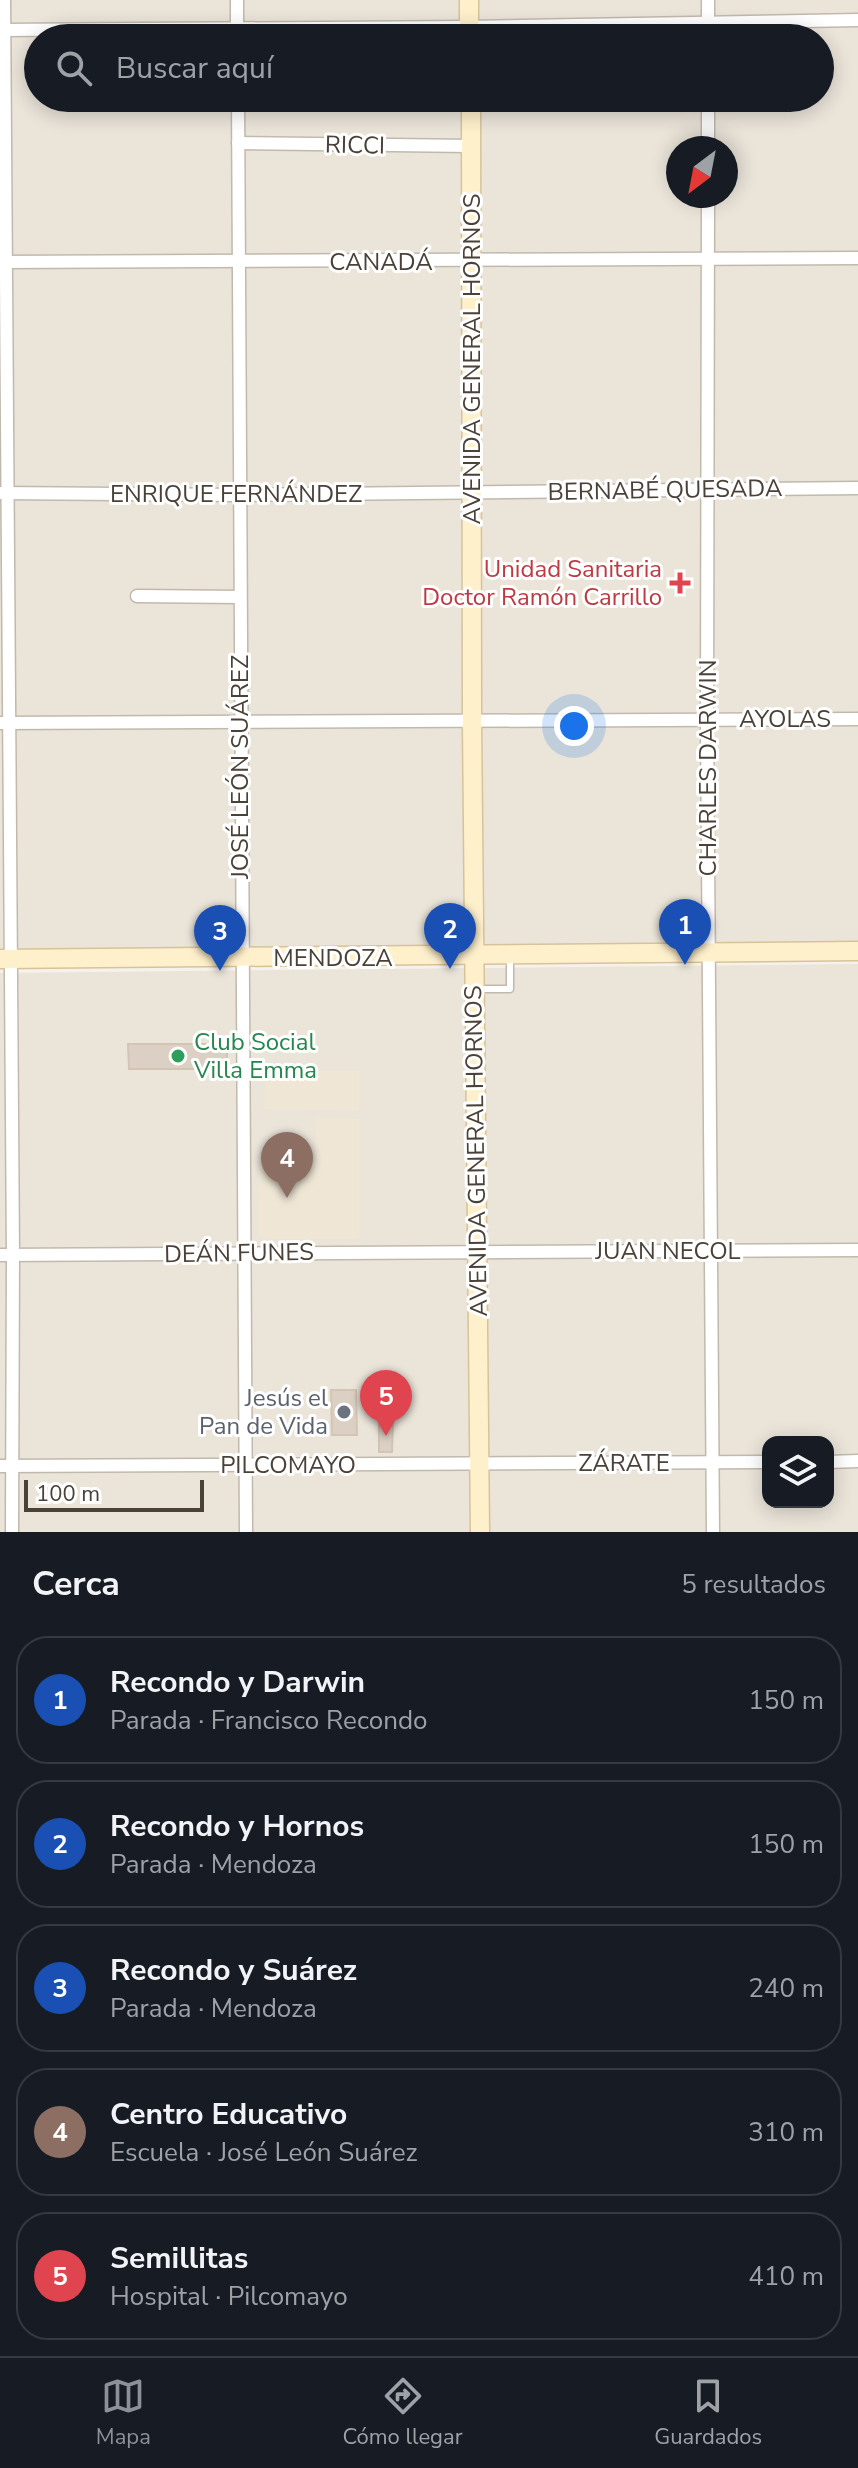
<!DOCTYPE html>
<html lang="es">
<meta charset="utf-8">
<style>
:root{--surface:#171b24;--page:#20242c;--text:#f1f3f6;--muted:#9ea1a6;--line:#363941;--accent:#8c9099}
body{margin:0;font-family:"Nunito Sans",sans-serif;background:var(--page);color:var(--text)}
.controls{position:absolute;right:24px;bottom:24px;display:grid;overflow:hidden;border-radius:16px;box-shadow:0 4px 20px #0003}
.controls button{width:72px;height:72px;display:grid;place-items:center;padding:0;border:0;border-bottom:2px solid var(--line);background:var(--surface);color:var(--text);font:40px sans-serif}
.compass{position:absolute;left:666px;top:136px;width:72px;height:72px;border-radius:50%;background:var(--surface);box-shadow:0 4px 20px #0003;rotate:212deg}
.scale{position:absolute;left:24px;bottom:20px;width:180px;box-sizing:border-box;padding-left:8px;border:4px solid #4a4238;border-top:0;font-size:22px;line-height:28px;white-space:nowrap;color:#4a4238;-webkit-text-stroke:6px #fff;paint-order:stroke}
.you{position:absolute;left:574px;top:726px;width:28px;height:28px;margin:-20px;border:6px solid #fff;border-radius:50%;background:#1a73e8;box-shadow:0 0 0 12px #1a73e833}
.badge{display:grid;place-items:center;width:52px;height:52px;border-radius:50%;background:var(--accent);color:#fff;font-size:26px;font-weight:700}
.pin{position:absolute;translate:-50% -66px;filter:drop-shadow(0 2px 4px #0008)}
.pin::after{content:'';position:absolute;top:42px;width:28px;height:24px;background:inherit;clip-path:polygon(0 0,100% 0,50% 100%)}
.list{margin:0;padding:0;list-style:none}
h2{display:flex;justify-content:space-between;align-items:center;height:104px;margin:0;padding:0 32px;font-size:34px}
h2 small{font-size:26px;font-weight:400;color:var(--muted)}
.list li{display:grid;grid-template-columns:52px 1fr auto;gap:24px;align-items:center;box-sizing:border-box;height:128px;margin:0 16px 16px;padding:0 16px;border:2px solid var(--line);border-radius:32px}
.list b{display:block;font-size:30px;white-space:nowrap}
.list p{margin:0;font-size:26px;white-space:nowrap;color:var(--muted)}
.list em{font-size:26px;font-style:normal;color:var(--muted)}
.icon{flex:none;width:44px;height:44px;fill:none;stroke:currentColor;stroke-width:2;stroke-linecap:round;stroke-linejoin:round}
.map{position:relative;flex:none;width:858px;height:1532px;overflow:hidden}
.search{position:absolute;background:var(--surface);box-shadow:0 4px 20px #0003;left:24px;right:24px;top:24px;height:88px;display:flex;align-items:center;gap:20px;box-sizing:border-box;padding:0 28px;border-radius:44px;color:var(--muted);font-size:30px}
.sheet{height:824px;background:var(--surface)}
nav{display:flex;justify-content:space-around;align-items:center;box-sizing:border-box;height:112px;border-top:2px solid var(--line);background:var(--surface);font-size:22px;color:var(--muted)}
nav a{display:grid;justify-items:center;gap:4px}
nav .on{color:var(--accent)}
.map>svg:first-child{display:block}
</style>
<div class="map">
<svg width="858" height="1532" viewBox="0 0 858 1532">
<rect width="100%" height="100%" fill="#f6f2eb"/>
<!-- residential -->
<g fill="#eae4d9" fill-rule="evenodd">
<path d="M0 0H858V943L0 951ZM38 38H820V98H38ZM678 148H726V196H678Z"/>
<path d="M858 964V1532H0V973ZM768 1442H828V1502H768Z"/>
</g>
<!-- education -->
<g fill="#efe6d5">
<path d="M266 1071H359V1111L264 1109Z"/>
<path d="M316 1118 359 1119V1239H266L258 1234 259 1160 316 1161Z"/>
</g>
<!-- building -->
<g fill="#dbd0c3" stroke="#d3c5b3" stroke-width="2">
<path d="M128 1044H227V1069H129Z"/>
<path d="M331 1390H356L357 1435H332Z"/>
<path d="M379 1419 393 1420 392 1452H379Z"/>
</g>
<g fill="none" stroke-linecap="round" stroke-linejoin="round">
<defs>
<path id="lane" d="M478 989H510V957"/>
<g id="street">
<path d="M4 0 13 1255 12 1532"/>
<path d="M237 0V38"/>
<path d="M708 0V38"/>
<path d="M0 30 469 27 858 20"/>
<path d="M238 98 246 1532"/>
<path d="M238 143 471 146"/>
<path d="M708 148V98"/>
<path d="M708 196 707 718 713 1532"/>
<path d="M1 262 858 258"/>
<path d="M0 493 240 495 858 488"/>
<path d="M137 596 240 597"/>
<path d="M0 723 858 719"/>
<path d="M0 1255 858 1250"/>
<path d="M828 1462 858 1461"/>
<path d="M0 1466 768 1462"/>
</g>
<g id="secondary">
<path d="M469 0V38"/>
<path d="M471 98 472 722 480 1532"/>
<path d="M0 959 858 951"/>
</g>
</defs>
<!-- lane casing -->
<use href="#lane" stroke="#c2b9ad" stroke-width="9"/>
<!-- street casing -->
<use href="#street" stroke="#c2b9ad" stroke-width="15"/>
<!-- secondary casing -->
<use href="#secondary" stroke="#d6c39a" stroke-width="21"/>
<!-- lane -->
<use href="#lane" stroke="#fff" stroke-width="6"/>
<!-- street -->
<use href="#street" stroke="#fff" stroke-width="12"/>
<!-- secondary -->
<use href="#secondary" stroke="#fff0cc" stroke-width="18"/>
</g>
<!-- markers -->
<path fill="#e0444e" stroke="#fff" stroke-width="3" d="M676 571h8v8h8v8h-8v8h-8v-8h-8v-8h8z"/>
<circle fill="#2e9e5b" stroke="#fff" stroke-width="3" cx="178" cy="1056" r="8"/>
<circle fill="#6b7280" stroke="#fff" stroke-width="3" cx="344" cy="1412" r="8"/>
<g text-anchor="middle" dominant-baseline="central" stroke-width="6" stroke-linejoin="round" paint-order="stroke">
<!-- street labels -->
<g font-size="24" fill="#4a4238" stroke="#fff">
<text transform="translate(355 145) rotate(1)">RICCI</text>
<text x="381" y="262">CANADÁ</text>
<text transform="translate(472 359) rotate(-90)">AVENIDA GENERAL HORNOS</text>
<text transform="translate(665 490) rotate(-1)">BERNABÉ QUESADA</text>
<text x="236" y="494">ENRIQUE FERNÁNDEZ</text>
<text x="785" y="719">AYOLAS</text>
<text transform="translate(240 767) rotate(-90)">JOSÉ LEÓN SUÁREZ</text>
<text transform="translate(708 768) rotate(-90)">CHARLES DARWIN</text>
<text x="333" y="958">MENDOZA</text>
<text transform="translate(476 1151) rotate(-91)">AVENIDA GENERAL HORNOS</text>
<text x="668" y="1251">JUAN NECOL</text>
<text transform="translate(239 1253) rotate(-1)">DEÁN FUNES</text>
<text x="624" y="1463">ZÁRATE</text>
<text x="288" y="1465">PILCOMAYO</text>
</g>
<!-- health labels -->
<g font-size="24" fill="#be3a42" stroke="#fff" text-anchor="end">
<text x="662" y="569">Unidad Sanitaria<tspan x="662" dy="28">Doctor Ramón Carrillo</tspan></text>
</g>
<!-- leisure labels -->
<g font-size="24" fill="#27864d" stroke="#fff" text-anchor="start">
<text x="194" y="1042">Club Social<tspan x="194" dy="28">Villa Emma</tspan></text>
</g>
<!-- worship labels -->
<g font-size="24" fill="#5b616d" stroke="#fff" text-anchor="end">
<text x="328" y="1398">Jesús el<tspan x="328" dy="28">Pan de Vida</tspan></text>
</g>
</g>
</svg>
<div class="controls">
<button><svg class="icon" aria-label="layers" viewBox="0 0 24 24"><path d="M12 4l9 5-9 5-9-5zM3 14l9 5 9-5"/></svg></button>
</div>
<svg class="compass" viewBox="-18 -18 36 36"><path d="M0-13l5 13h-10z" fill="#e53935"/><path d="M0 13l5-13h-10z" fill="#9ea1a6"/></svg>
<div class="scale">100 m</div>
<div class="you"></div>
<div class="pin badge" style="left:685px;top:965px;background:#1a4fb4">1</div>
<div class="pin badge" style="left:450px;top:969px;background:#1a4fb4">2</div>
<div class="pin badge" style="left:220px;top:971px;background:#1a4fb4">3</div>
<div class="pin badge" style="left:287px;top:1198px;background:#8d6e63">4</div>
<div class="pin badge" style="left:386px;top:1436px;background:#e0444e">5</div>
<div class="search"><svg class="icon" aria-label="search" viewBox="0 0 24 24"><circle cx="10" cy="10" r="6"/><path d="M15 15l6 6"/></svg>Buscar aquí</div>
</div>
<section class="sheet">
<h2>Cerca<small>5 resultados</small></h2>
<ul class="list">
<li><span class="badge" style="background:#1a4fb4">1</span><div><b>Recondo y Darwin</b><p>Parada · Francisco Recondo</p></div><em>150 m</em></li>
<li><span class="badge" style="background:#1a4fb4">2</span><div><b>Recondo y Hornos</b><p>Parada · Mendoza</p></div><em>150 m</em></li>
<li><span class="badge" style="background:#1a4fb4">3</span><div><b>Recondo y Suárez</b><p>Parada · Mendoza</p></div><em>240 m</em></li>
<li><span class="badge" style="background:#8d6e63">4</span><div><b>Centro Educativo</b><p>Escuela · José León Suárez</p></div><em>310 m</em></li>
<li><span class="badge" style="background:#e0444e">5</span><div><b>Semillitas</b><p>Hospital · Pilcomayo</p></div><em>410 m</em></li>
</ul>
</section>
<nav>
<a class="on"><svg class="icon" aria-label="map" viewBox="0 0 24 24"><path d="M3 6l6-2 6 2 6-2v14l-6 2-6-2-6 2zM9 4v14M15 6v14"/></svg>Mapa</a>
<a><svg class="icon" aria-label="directions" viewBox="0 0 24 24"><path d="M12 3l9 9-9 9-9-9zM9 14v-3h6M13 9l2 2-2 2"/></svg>Cómo llegar</a>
<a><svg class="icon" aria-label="saved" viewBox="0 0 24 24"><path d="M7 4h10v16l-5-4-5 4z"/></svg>Guardados</a>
</nav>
